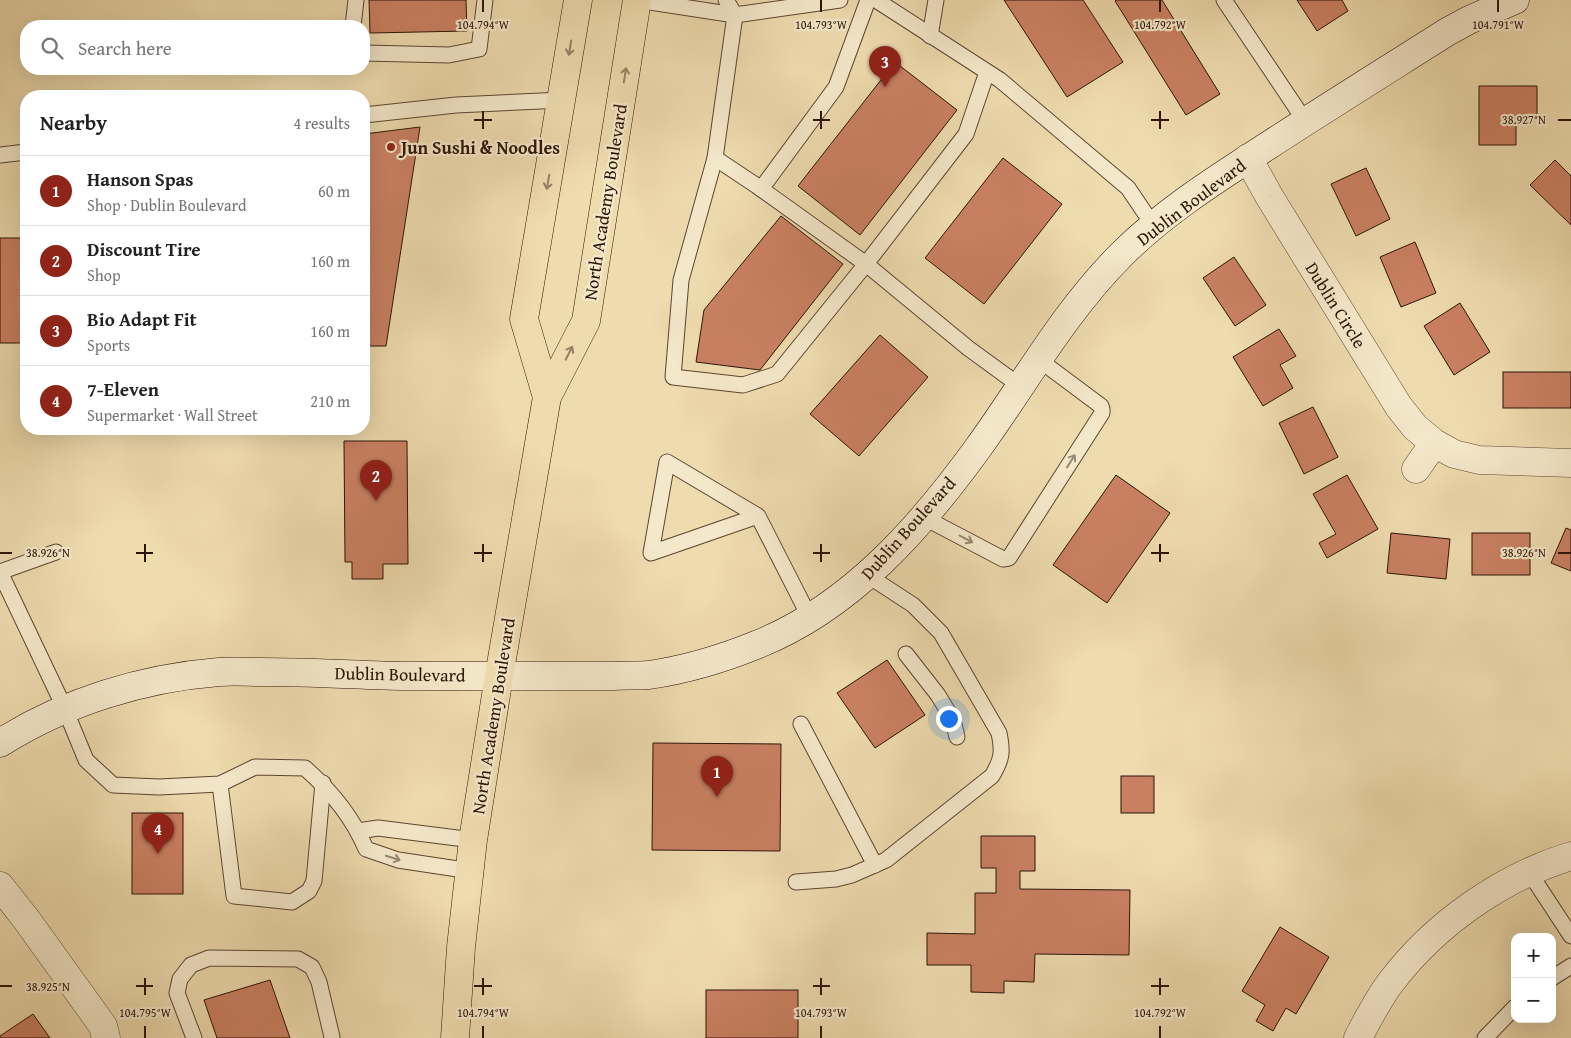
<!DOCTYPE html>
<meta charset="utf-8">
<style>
:root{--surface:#fff;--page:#f6f6f6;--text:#222;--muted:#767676;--line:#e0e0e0;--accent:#8f2418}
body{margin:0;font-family:"Gentium Book Plus",serif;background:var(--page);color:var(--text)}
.controls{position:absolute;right:15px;bottom:15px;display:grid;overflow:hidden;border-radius:10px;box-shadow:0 5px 20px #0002}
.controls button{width:45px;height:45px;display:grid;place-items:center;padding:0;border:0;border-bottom:1px solid var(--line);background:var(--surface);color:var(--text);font:25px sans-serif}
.you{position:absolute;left:948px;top:718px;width:18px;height:18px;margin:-12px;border:4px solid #fff;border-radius:50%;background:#1a73e8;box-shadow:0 0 0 8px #1a73e833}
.badge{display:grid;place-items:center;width:32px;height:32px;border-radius:50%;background:var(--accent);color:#fff;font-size:16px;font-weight:700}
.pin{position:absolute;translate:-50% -41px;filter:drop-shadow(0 1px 2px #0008)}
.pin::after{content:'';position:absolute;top:26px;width:18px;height:15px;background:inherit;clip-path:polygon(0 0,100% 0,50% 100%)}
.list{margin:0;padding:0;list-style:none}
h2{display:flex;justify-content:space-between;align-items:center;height:65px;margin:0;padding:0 20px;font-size:21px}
h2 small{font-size:16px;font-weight:400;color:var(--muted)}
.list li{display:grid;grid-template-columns:32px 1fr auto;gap:15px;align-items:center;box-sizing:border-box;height:70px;padding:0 20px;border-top:1px solid var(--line)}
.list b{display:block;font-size:19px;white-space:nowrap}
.list p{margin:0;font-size:16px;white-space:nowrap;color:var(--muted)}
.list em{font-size:16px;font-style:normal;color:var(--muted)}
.icon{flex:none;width:28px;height:28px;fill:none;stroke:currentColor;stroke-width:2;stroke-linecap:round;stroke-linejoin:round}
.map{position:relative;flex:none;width:1571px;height:1038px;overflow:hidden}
.search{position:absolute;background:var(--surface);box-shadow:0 5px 20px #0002;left:20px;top:20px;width:350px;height:55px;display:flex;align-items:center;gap:12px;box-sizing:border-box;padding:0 18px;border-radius:20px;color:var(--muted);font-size:19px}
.panel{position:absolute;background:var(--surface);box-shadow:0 5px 20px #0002;left:20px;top:90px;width:350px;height:345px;border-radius:20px}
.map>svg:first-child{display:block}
</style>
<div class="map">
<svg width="1571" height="1038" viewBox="0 0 1571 1038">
<rect width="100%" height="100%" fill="#eedbae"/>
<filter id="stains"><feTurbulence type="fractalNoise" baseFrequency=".004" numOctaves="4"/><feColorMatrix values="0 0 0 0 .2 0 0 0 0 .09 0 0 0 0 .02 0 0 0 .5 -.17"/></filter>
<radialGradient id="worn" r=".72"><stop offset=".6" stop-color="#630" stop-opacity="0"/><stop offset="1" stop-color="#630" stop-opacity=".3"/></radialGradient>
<!-- building -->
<g fill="#c98062" stroke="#2d1307">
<path d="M369 0H466L467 31 370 33Z"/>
<path d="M1004 0H1083L1123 62 1067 97Z"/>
<path d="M1116 0H1162L1220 94 1186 115 1115 1Z"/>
<path d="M1297 0H1342L1348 11 1317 31Z"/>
<path d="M895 62 957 110 860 235 798 186Z"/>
<path d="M1479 86H1537V119H1516V145H1479Z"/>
<path d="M420 127 386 346H364V134Z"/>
<path d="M1003 158 1062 204 984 304 925 258Z"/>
<path d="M1555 160 1571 176V225L1530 185Z"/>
<path d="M1366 168 1390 219 1356 236 1331 184Z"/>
<path d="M781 216 843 264 760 370 696 362 704 310Z"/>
<rect x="0" y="238" width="26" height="105"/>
<path d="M1415 242 1436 293 1401 307 1380 257Z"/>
<path d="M1234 257 1266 305 1235 326 1203 278Z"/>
<path d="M1460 303 1490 352 1454 375 1424 326Z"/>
<path d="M1279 329 1296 356 1280 365 1293 388 1263 406 1233 357Z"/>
<path d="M880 335 928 377 859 456 810 414Z"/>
<rect x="1503" y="372" width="68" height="36"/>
<path d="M1313 407 1338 457 1304 474 1279 423Z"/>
<path d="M344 441H407L408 564H383V579H352V562H345Z"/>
<path d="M1116 475 1170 513 1107 603 1053 565Z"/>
<path d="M1347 475 1378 529 1327 558 1319 543 1336 534 1313 494Z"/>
<path d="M1566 528 1571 530V571L1551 563Z"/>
<path d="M1391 533 1450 539 1446 579 1387 573Z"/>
<rect x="1472" y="533" width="58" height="42"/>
<path d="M887 660 925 715 875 748 837 693Z"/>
<path d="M653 743 781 744 780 851 652 850Z"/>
<rect x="1121" y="776" width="33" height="37"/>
<rect x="132" y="813" width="51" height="81"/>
<path d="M981 836H1035V871H1020V889L1130 890 1129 955 1035 954 1034 982 1004 981V993L971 992V965H927V933L975 934V893H996V868H981Z"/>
<path d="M1280 927 1329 957 1296 1014 1286 1008 1273 1031 1256 1021 1265 1005 1242 991Z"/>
<path d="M270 980 290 1038H217L204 1000Z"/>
<rect x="706" y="990" width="92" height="48"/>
<path d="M33 1014 50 1038H0V1036Z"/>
</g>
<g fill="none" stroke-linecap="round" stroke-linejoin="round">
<defs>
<g id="lane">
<path d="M637 0 735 15 715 158 681 280 673 377 743 385 777 374 866 264 968 348 1020 386"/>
<path d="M726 0 735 15 840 0"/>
<path d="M876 0 1000 80 1128 188 1153 225"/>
<path d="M1224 0 1305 121"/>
<path d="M353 26 356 0"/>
<path d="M930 36 936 0"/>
<path d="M364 53 449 55 479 49 485 0"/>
<path d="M364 115 456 105 562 100"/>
<path d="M0 155 26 152"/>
<path d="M715 158 757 186 866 264 966 134 987 72"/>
<path d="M761 189 836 87 868 0"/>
<path d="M758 516 651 553 667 462 758 516 810 618"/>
<path d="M923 517 1003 559 1009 558 1102 413V409L1101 406 1038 359"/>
<path d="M56 552 0 572 65 709 86 760 113 785 159 787 220 784 255 767 305 768C330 790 353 818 366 849L398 860 471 871"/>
<path d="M906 654 938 695 953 720 957 737"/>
<path d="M801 724 875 865"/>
<path d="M220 784 234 896 292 902 309 891 314 881 323 783"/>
<path d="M358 831 378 828 473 840"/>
<path d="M1529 872 1571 936"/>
<path d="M796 882 836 879 852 875 886 860 992 776C1002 759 1003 752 999 733L941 633 913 605 867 575"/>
<path d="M1552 978 1571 966"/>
<path d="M194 1038 177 993 180 979 191 965 209 958 298 959 312 967 319 982 332 1037"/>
<path d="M1485 1038 1515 1007"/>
</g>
<g id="street">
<path d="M1248 158 1269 196 1399 407 1415 427 1434 443 1454 454 1479 460 1571 463"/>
<path d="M1416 469 1434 443"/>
<path d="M0 886 26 919 103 1026 106 1038"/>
<path d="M1358 1038C1368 1019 1378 999 1391 982 1435 924 1502 877 1571 856"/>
</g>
<path id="secondary" d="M0 743C65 702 142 678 219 672 233 671 248 672 262 672 311 672 359 675 408 676 448 676 488 676 528 676 557 676 586 676 614 676 626 675 637 676 649 675 683 670 724 658 756 645 850 608 920 528 978 448 1025 383 1064 312 1121 255 1164 212 1215 180 1266 147 1326 108 1387 70 1447 32L1469 20 1515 0"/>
<g id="highway">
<path d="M547 397 524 319 578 0"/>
<path d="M455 1038 461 947 473 840 499 676 547 397 586 321 637 0"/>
</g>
</defs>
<!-- lane casing -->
<use href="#lane" stroke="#5d4531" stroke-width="17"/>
<!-- street casing -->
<use href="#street" stroke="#5d4531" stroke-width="29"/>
<!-- secondary casing -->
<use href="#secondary" stroke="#2d1307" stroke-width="29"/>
<!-- highway casing -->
<use href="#highway" stroke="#2d1307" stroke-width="29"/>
<!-- lane -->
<use href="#lane" stroke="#f4e8ca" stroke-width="15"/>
<!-- street -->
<use href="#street" stroke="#f4e8ca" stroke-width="28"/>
<!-- secondary -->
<use href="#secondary" stroke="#f4e8ca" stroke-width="28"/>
<!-- highway -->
<use href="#highway" stroke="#eedbae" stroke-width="28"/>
</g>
<!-- one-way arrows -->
<defs><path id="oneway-shaft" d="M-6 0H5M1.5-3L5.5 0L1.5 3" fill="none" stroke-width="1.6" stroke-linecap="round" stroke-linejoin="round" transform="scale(1.25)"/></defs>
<g stroke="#978163">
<use href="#oneway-shaft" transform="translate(570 48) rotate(99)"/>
<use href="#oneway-shaft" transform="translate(625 75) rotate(-81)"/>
<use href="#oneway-shaft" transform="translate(548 182) rotate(100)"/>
<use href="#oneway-shaft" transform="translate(569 353) rotate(-63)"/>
</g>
<g stroke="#9a8872">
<use href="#oneway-shaft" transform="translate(1071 461) rotate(-58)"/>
<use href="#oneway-shaft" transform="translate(966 539) rotate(28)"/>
<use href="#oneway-shaft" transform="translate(393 858) rotate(17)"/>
</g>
<!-- ticks -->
<path fill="none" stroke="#2d1307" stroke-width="2" d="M483 0V12M821 0V12M1160 0V12M1498 0V12M483 111V129M821 111V129M1160 111V129M474 120H492M813 120H830M1151 120H1169M1558 120H1571M145 544V562M483 544V562M821 544V562M1160 544V562M0 553H12M136 553H153M474 553H492M813 553H830M1151 553H1169M1558 553H1571M145 978V995M483 978V995M821 978V995M1160 978V995M0 986H12M136 986H153M474 986H492M813 986H830M1151 986H1169M145 1026V1038M483 1026V1038M821 1026V1038M1160 1026V1038"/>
<!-- markers -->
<circle fill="#8f2418" stroke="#f4e8ca" stroke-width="2" cx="391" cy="147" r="5"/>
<g text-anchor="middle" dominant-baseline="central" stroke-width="4.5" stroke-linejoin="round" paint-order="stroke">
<!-- poi labels -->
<g font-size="18" font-weight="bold" fill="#2d1307" stroke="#f4e8ca" text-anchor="start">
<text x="401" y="147">Jun Sushi &amp; Noodles</text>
</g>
<!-- street labels -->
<g font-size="18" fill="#2d1307" stroke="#f4e8ca">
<text transform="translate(605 202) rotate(-81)">North Academy Boulevard</text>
<text transform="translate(1191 202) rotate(-37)">Dublin Boulevard</text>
<text transform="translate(1336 305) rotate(58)">Dublin Circle</text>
<text transform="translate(908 528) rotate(-48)">Dublin Boulevard</text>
<text transform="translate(400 674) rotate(1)">Dublin Boulevard</text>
<text transform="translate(493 716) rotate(-81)">North Academy Boulevard</text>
</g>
</g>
<g font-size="12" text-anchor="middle" fill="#2d1307" stroke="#f4e8ca" stroke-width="4.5" stroke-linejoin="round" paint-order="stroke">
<text x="483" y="29">104.794°W</text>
<text x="821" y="29">104.793°W</text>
<text x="1160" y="29">104.792°W</text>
<text x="1498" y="29">104.791°W</text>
<text x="1524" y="124">38.927°N</text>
<text x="48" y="557">38.926°N</text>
<text x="1524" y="557">38.926°N</text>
<text x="48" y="991">38.925°N</text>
<text x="145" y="1017">104.795°W</text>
<text x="483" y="1017">104.794°W</text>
<text x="821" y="1017">104.793°W</text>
<text x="1160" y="1017">104.792°W</text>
</g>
<rect width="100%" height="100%" filter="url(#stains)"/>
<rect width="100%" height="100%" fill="url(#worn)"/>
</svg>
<div class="controls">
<button>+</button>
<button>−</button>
</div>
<div class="you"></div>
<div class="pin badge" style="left:717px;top:797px">1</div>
<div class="pin badge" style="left:376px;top:501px">2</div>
<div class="pin badge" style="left:885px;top:87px">3</div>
<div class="pin badge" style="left:158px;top:854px">4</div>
<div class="search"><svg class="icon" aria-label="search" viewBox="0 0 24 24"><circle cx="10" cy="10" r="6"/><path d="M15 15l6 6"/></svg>Search here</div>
<section class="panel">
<h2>Nearby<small>4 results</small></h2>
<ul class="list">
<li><span class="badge">1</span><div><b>Hanson Spas</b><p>Shop · Dublin Boulevard</p></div><em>60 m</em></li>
<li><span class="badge">2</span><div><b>Discount Tire</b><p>Shop</p></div><em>160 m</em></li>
<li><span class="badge">3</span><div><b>Bio Adapt Fit</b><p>Sports</p></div><em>160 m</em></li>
<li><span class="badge">4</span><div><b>7-Eleven</b><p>Supermarket · Wall Street</p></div><em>210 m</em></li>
</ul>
</section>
</div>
